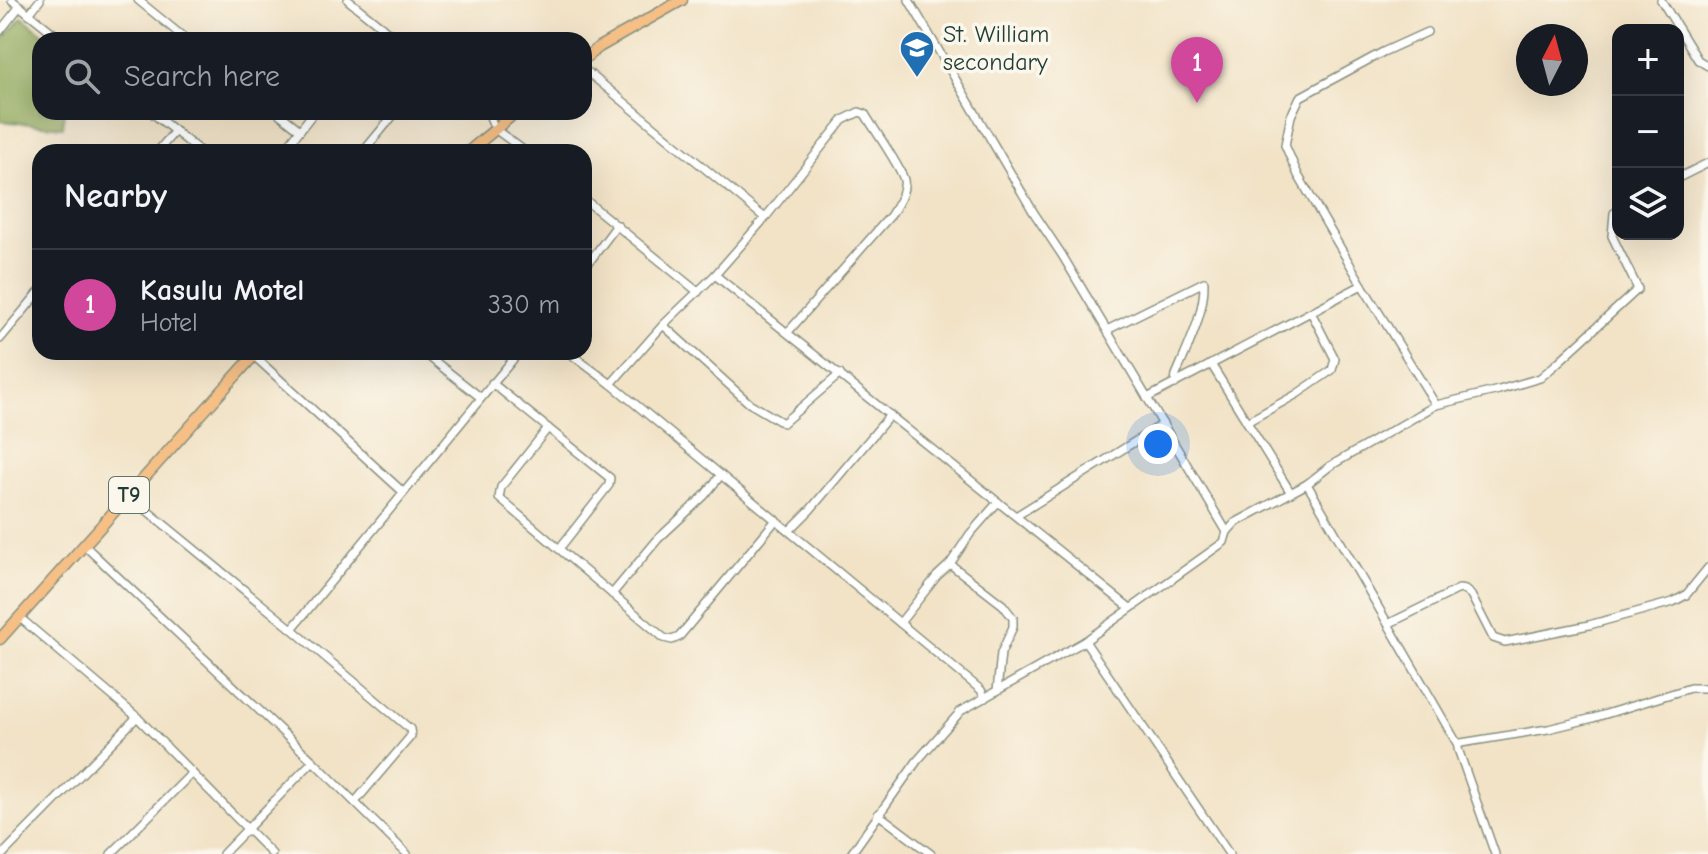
<!DOCTYPE html>
<meta charset="utf-8">
<style>
:root{--surface:#171b24;--page:#242831;--text:#f1f3f6;--muted:#9ea1a6;--line:#363941;--accent:#b45309}
body{margin:0;font-family:"Comic Neue",sans-serif;background:var(--page);color:var(--text)}
.controls{position:absolute;right:24px;top:24px;display:grid;overflow:hidden;border-radius:16px;box-shadow:0 8px 32px #0002}
.controls button{width:72px;height:72px;display:grid;place-items:center;padding:0;border:0;border-bottom:2px solid var(--line);background:var(--surface);color:var(--text);font:40px sans-serif}
.compass{position:absolute;left:1516px;top:24px;width:72px;height:72px;border-radius:50%;background:var(--surface);box-shadow:0 8px 32px #0002;rotate:6deg}
.you{position:absolute;left:1158px;top:444px;width:28px;height:28px;margin:-20px;border:6px solid #fff;border-radius:50%;background:#1a73e8;box-shadow:0 0 0 12px #1a73e833}
.badge{display:grid;place-items:center;width:52px;height:52px;border-radius:50%;background:var(--accent);color:#fff;font-size:26px;font-weight:700}
.pin{position:absolute;translate:-50% -66px;filter:drop-shadow(0 2px 4px #0008)}
.pin::after{content:'';position:absolute;top:42px;width:28px;height:24px;background:inherit;clip-path:polygon(0 0,100% 0,50% 100%)}
.list{margin:0;padding:0;list-style:none}
h2{display:flex;justify-content:space-between;align-items:center;height:104px;margin:0;padding:0 32px;font-size:34px}
h2 small{font-size:26px;font-weight:400;color:var(--muted)}
.list li{display:grid;grid-template-columns:52px 1fr auto;gap:24px;align-items:center;box-sizing:border-box;height:112px;padding:0 32px;border-top:2px solid var(--line)}
.list b{display:block;font-size:30px;white-space:nowrap}
.list p{margin:0;font-size:26px;white-space:nowrap;color:var(--muted)}
.list em{font-size:26px;font-style:normal;color:var(--muted)}
.icon{flex:none;width:44px;height:44px;fill:none;stroke:currentColor;stroke-width:2;stroke-linecap:round;stroke-linejoin:round}
.map{position:relative;flex:none;width:1708px;height:854px;overflow:hidden}
.search{position:absolute;background:var(--surface);box-shadow:0 8px 32px #0002;left:32px;top:32px;width:560px;height:88px;display:flex;align-items:center;gap:20px;box-sizing:border-box;padding:0 28px;border-radius:24px;color:var(--muted);font-size:30px}
.panel{position:absolute;background:var(--surface);box-shadow:0 8px 32px #0002;left:32px;top:144px;width:560px;height:216px;border-radius:24px}
.map>svg:first-child{display:block}
</style>
<div class="map">
<svg width="1708" height="854" viewBox="0 0 1708 854">
<rect width="100%" height="100%" fill="#fbf7ec"/>
<filter id="ink" filterUnits="userSpaceOnUse"><feTurbulence type="fractalNoise" baseFrequency=".0125" numOctaves="2"/><feDisplacementMap in="SourceGraphic" scale="16" xChannelSelector="R" yChannelSelector="G"/><feConvolveMatrix kernelMatrix="1 2 1 2 8 2 1 2 1" color-interpolation-filters="sRGB"/></filter>
<filter id="wash" filterUnits="userSpaceOnUse"><feTurbulence type="fractalNoise" baseFrequency=".006" numOctaves="4" result="noise"/><feDisplacementMap in="SourceGraphic" scale="32" xChannelSelector="R" yChannelSelector="G"/><feGaussianBlur stdDeviation="1.8" result="paint"/><feColorMatrix in="noise" values="0 0 0 0 0 0 0 0 0 0 0 0 0 0 0 0 0 1.4 0 .05"/><feComposite in="paint" operator="in"/></filter>
<g filter="url(#wash)">
<rect width="100%" height="100%" fill="#f2e3c7"/>
<!-- forest -->
<path fill="#90a85a" stroke="#587247" stroke-width="2" d="M22 17 52 40H40V112H64L63 127 0 121V42Z"/>
</g>
<g filter="url(#ink)">
<g fill="none" stroke-linecap="round" stroke-linejoin="round">
<defs>
<g id="minor">
<path d="M12 0 62 40"/>
<path d="M138 0 187 40"/>
<path d="M348 0 398 40"/>
<path d="M1661 0 1698 60 1708 66"/>
<path d="M29 14 40 0"/>
<path d="M0 31 20 6"/>
<path d="M1427 32 1383 52 1300 97 1291 116 1285 145 1298 175 1362 285 1436 405"/>
<path d="M370 40 381 26"/>
<path d="M584 69 765 218"/>
<path d="M151 112 201 152"/>
<path d="M277 112 300 130"/>
<path d="M488 112 495 129 526 152"/>
<path d="M157 152 175 131"/>
<path d="M283 152 314 112"/>
<path d="M363 152 396 112"/>
<path d="M1678 178 1708 163"/>
<path d="M584 199 698 292"/>
<path d="M584 269 617 225"/>
<path d="M715 275 1130 608"/>
<path d="M663 325 749 403 783 423 840 374"/>
<path d="M1107 330 1204 282C1205 313 1188 346 1176 375L1175 384"/>
<path d="M0 339 40 291"/>
<path d="M423 352 480 397"/>
<path d="M568 352 611 384 981 690 985 698"/>
<path d="M254 356 403 492"/>
<path d="M1211 364 1291 493"/>
<path d="M492 383 610 478 609 485 559 549"/>
<path d="M611 384 663 325 715 275 765 218 843 120 859 112 865 114C873 128 901 167 904 180 906 192 897 205 891 215L788 332"/>
<path d="M1147 398 1362 285"/>
<path d="M1247 422 1297 394 1332 370 1335 359 1311 312"/>
<path d="M548 428 501 487 499 498 664 638 672 640 679 637 776 520"/>
<path d="M1307 484 1458 745"/>
<path d="M128 495 292 629 410 729 411 736 355 802"/>
<path d="M1016 516 1163 424"/>
<path d="M789 531 810 510 890 415"/>
<path d="M1227 532 1235 523 1307 484 1330 466 1436 405 1499 390 1540 378 1554 366 1638 289 1612 236 1614 213 1618 211"/>
<path d="M84 545 313 761 407 854"/>
<path d="M950 564 1003 605 1013 618V627L1001 653 997 691"/>
<path d="M612 594 658 539 704 496 721 475"/>
<path d="M19 617 137 717 272 854"/>
<path d="M900 623 937 576 950 564 970 534 998 502"/>
<path d="M1388 624 1459 589 1465 590 1471 595 1493 638 1505 642 1589 625 1673 602 1686 595 1708 568"/>
<path d="M292 629 519 352"/>
<path d="M1085 641 1229 854"/>
<path d="M878 814 931 854"/>
<path d="M3 854 137 717"/>
<path d="M111 854 192 773"/>
<path d="M223 854 313 761"/>
<path d="M851 854 917 761 961 711 1085 641 1224 542 1227 532 1062 255 1034 213 909 0"/>
<path d="M1495 854 1458 749V745L1461 743 1548 729 1593 718 1690 688H1708"/>
</g>
<g id="highway">
<path d="M584 59 599 47 682 0"/>
<path d="M468 152 516 112"/>
<path d="M0 639 257 352"/>
</g>
</defs>
<!-- minor casing -->
<use href="#minor" stroke="#88907e" stroke-width="10"/>
<!-- highway casing -->
<use href="#highway" stroke="#88907e" stroke-width="13"/>
<!-- minor -->
<use href="#minor" stroke="#fff" stroke-width="7"/>
<!-- highway -->
<use href="#highway" stroke="#f5bf86" stroke-width="10"/>
</g>
</g>
<!-- icons -->
<defs>
<symbol id="school-pin" viewBox="-11 -11 22 30"><path d="M0 17L-7.5 6A9.5 9.5 0 1 1 7.5 6Z" fill="#1f6fb2" stroke="#fbf7ec"/><path d="M0-5L7-2L0 1L-7-2ZM-4 1L0 2.5L4 1V4Q0 6-4 4Z" fill="#fff"/></symbol>
</defs>
<g fill-rule="evenodd">
<use href="#school-pin" x="897" y="28" width="40" height="54"/>
</g>
<g text-anchor="middle" dominant-baseline="central" stroke-width="7" stroke-linejoin="round" paint-order="stroke">
<!-- shield labels -->
<rect fill="#fbf7ec" stroke="#61756b" stroke-width="2" x="109" y="477" width="40" height="36" rx="6"/>
<g font-size="22" font-weight="bold" fill="#1f3d34">
<text x="129" y="495">T9</text>
</g>
<!-- poi labels -->
<g font-size="24" fill="#1f3d34" stroke="#fbf7ec" text-anchor="start">
<text x="943" y="34">St. William<tspan x="943" dy="28">secondary</tspan></text>
</g>
</g>
</svg>
<div class="controls">
<button>+</button>
<button>−</button>
<button><svg class="icon" aria-label="layers" viewBox="0 0 24 24"><path d="M12 4l9 5-9 5-9-5zM3 14l9 5 9-5"/></svg></button>
</div>
<svg class="compass" viewBox="-18 -18 36 36"><path d="M0-13l5 13h-10z" fill="#e53935"/><path d="M0 13l5-13h-10z" fill="#9ea1a6"/></svg>
<div class="you"></div>
<div class="pin badge" style="left:1197px;top:103px;background:#d1479c">1</div>
<div class="search"><svg class="icon" aria-label="search" viewBox="0 0 24 24"><circle cx="10" cy="10" r="6"/><path d="M15 15l6 6"/></svg>Search here</div>
<section class="panel">
<h2>Nearby<small></small></h2>
<ul class="list">
<li><span class="badge" style="background:#d1479c">1</span><div><b>Kasulu Motel</b><p>Hotel</p></div><em>330 m</em></li>
</ul>
</section>
</div>
